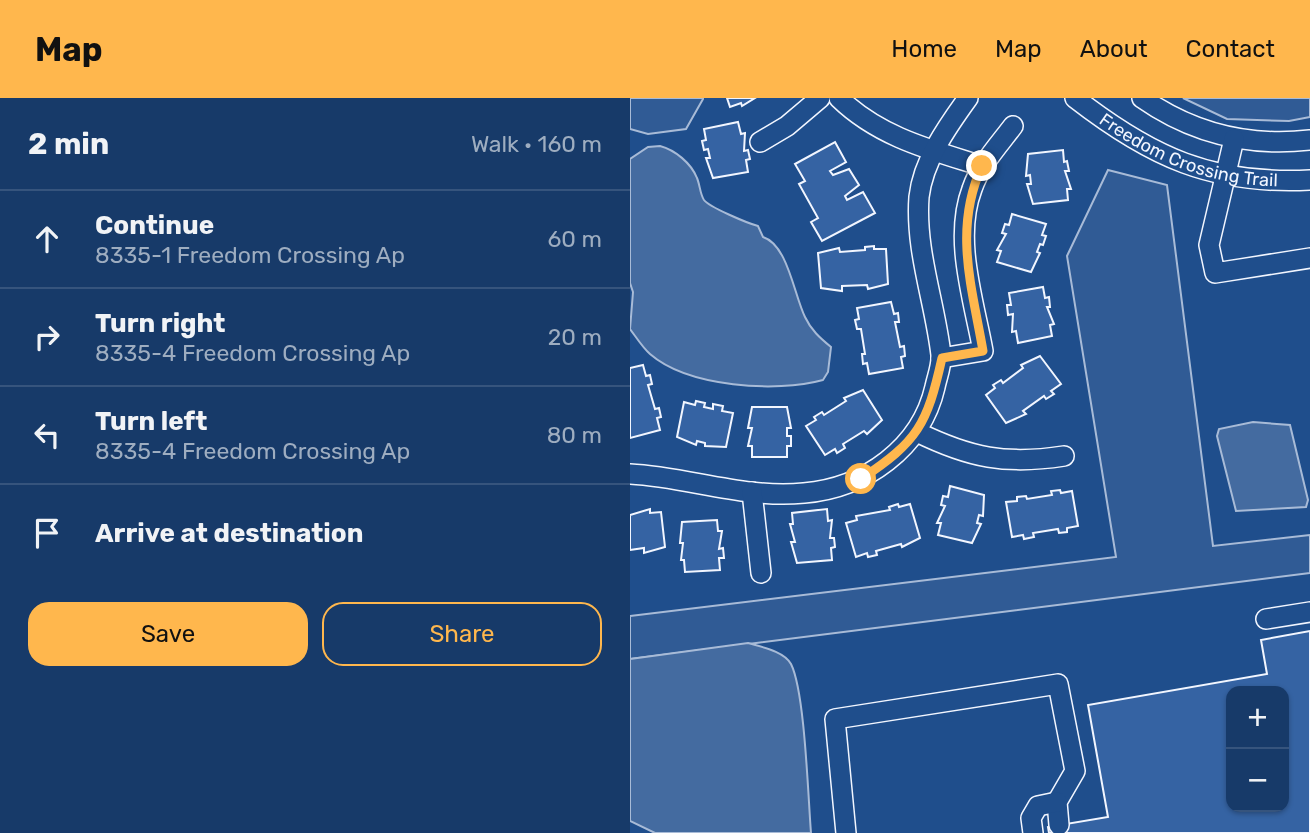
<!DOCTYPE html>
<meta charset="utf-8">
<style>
:root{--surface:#173a69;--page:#244571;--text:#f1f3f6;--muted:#9eadc0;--line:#36547d;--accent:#ffb74d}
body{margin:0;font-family:Rubik,sans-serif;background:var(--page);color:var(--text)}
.controls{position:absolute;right:21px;bottom:21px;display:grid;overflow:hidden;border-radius:14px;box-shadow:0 2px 5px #0004}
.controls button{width:63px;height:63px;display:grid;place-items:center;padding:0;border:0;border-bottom:2px solid var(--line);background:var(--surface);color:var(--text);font:35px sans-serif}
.stop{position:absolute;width:21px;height:21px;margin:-16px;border:5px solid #ffb74d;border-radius:50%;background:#fff}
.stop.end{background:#ffb74d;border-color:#fff;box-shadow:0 2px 7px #0008}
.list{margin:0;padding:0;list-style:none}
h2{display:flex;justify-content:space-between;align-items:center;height:91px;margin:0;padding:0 28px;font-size:30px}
h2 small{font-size:23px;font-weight:400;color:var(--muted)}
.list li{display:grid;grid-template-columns:46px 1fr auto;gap:21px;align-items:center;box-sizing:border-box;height:98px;padding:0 28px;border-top:2px solid var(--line)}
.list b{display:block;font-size:26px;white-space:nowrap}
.list p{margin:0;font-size:23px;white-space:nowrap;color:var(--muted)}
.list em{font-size:23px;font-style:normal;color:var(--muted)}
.actions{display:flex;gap:14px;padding:21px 28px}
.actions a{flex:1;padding:16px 0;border:2px solid var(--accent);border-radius:21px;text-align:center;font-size:24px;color:var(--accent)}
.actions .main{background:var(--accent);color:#111}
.icon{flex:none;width:38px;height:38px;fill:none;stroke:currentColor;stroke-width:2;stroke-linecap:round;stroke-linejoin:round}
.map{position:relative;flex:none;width:680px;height:735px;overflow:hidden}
header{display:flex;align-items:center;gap:42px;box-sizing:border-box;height:98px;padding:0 35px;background:var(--accent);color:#111}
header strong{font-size:33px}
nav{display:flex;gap:38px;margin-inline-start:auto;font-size:24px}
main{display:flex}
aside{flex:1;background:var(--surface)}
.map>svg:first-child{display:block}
</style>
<header>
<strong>Map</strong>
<nav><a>Home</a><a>Map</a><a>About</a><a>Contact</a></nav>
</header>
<main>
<aside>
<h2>2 min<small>Walk · 160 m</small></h2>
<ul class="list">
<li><svg class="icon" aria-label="ahead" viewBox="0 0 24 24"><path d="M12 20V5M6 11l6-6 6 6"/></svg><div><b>Continue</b><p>8335-1 Freedom Crossing Ap</p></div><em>60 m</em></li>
<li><svg class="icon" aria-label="right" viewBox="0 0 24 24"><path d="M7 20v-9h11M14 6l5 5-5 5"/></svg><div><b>Turn right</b><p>8335-4 Freedom Crossing Ap</p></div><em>20 m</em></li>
<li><svg class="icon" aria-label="left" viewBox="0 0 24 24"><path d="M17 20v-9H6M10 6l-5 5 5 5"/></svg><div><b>Turn left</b><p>8335-4 Freedom Crossing Ap</p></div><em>80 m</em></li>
<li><svg class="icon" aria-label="arrive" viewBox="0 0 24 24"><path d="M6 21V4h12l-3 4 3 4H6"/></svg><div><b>Arrive at destination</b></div></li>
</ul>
<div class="actions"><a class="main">Save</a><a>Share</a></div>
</aside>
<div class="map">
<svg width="680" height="735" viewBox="0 0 680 735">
<rect width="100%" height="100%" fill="#1f4e8c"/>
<!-- green -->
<g fill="#305b95" stroke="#a8bbd7" stroke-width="2">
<path d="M0 0H73V1L56 31 18 36 0 31Z"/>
<path d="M553 0H680V19L659 23 597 21Z"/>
<path d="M478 72 537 87 583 448 680 437V475L0 561V518L486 459 437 158Z"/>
</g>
<!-- water -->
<g fill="#446ba0" stroke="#a8bbd7" stroke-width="2">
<path d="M30 48C45 52 61 65 67 80 70 87 70 96 74 102 79 109 117 125 128 128L133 139C158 147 164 197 175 219 181 232 190 240 201 249L198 274 193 282C146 295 58 289 20 256 13 250 6 239 0 231L3 194 0 185V61L18 49Z"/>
<path d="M623 324 660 327 678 402 676 409 606 413 587 338 589 331Z"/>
<path d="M118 545C131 549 154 553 161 566 175 594 178 699 181 735H25L0 723V561Z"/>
</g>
<!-- building -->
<g fill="#3563a3" stroke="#f2f6ff" stroke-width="2" fill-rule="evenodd">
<path d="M97 0H125L112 8 111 5 100 9Z"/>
<path d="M108 24 111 36 115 35 114 53 118 52 120 61 116 62 118 74 83 80 76 60H80L78 51 74 52 72 43 76 42 74 31Z"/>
<path d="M205 44 216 64 200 73 203 77 219 71 229 87 215 98 217 102 233 94 245 115 192 143 181 124 188 120 169 86 175 83 165 66Z"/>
<path d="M433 52 434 64 437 63 439 73H435L441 91H437L438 102 403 106 397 86H401L400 77 396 78 398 56Z"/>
<path d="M382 116 416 126 412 137 416 138 413 147 410 146 407 154 410 155 401 174 367 164 371 153 367 152 376 136 372 135 375 126 379 127Z"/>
<path d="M244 148V151H256L258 186 238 191 237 187 212 188V193L191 190 188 155 209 150 210 154 235 152V149Z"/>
<path d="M413 189 415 200 419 199 420 209H417L424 226 420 227 422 238 388 245 386 233 382 234 383 216 378 217 377 207H381L379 195Z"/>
<path d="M261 204 264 216 268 215 269 224H265L270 249 274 248 275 258 271 259 273 270 239 276 237 265 233 266 232 256H235L231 231H227L225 222 229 221 227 210Z"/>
<path d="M410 258 431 286 421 293 424 296 416 301 414 298 393 313 396 316 376 325 356 297 365 290 363 287 371 282 373 285 393 270 391 267Z"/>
<path d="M13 267 16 278 20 277 22 286 18 287 25 311 29 310 31 319 27 320 30 332 0 340V270Z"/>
<path d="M233 292 252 322 237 336 234 333 213 346 215 350 207 355 205 351 195 357 176 328 186 322 184 319 192 314 194 317 216 303 214 300Z"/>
<path d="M66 303 75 305 74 309 83 311V306L93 308 92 313 103 315 96 349 75 348V345L67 343 66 347 47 339 54 304 65 307Z"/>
<path d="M122 309H157L161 330H157V338H161V348H157V359H122V348H118L122 330H118Z"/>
<path d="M320 388 354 397 353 418 349 417 347 425 351 426 342 445 308 437 311 425H307L315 408 311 407 313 398 318 399Z"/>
<path d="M430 392 431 395 442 393 448 428 437 430V434L429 435 428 431 403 435 404 439 394 441 393 437 382 439 376 404 387 403V399L396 398 397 401 422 397 421 393Z"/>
<path d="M268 406 269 409 280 406 290 440 272 449 271 446 246 453 247 457 238 459 237 455 226 459 216 425 227 422 226 418 260 412 259 409Z"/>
<path d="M20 411V415L31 414 35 449 14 455V450L0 452V417Z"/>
<path d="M197 411 198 423 202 422 200 440H204L205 449 201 450 202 462 167 465 161 444H165L160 426H163L162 415Z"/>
<path d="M87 422 88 433H92L89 451 93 450 94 460H89L90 472 55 474 54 462H51L53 445H50L52 424Z"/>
<path d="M680 533V735H419L418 729 478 719 458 607 637 576 631 542ZM601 593H654V709H601Z"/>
</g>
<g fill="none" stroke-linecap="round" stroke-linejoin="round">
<defs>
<g id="minor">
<path d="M209 0C249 39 301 52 352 68"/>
<path id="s1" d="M445 0C521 59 582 87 680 82"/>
<path d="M512 0C562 35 619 49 680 42"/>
<path d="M604 41 579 147 585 175 680 160"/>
<path d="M130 44 157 28 190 0"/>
<path d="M311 260 353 253C344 203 323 141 342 91 350 67 368 48 383 28"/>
<path d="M287 334C340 360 376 367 434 358"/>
<path d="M0 376C58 379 115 401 174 395 235 390 291 350 305 289 307 279 312 267 311 257 305 204 285 153 289 99 293 63 317 29 338 0"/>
<path d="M122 394 131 475"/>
<path d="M636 521 680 514"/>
<path d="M216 735 205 621 428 586 445 673 427 704 429 727"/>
<path d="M403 735 401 720 408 708 427 704"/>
</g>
</defs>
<!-- minor casing -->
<use href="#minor" stroke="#f2f6ff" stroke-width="22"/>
<!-- minor -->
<use href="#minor" stroke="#1f4e8c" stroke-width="19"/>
</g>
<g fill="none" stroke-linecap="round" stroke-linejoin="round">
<!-- route -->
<path stroke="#ffb74d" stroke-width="9" d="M231 381C288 343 297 327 312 260L353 253C342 189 323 131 352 68"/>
</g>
<g text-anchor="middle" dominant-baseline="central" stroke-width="5" stroke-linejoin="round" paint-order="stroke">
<!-- street labels -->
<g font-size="18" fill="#f2f6ff" stroke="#1f4e8c">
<text stroke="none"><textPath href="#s1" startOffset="128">Freedom Crossing Trail</textPath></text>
</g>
</g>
</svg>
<div class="controls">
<button>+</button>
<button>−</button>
</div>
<div class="stop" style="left:231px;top:381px"></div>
<div class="stop end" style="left:352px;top:68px"></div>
</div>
</main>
